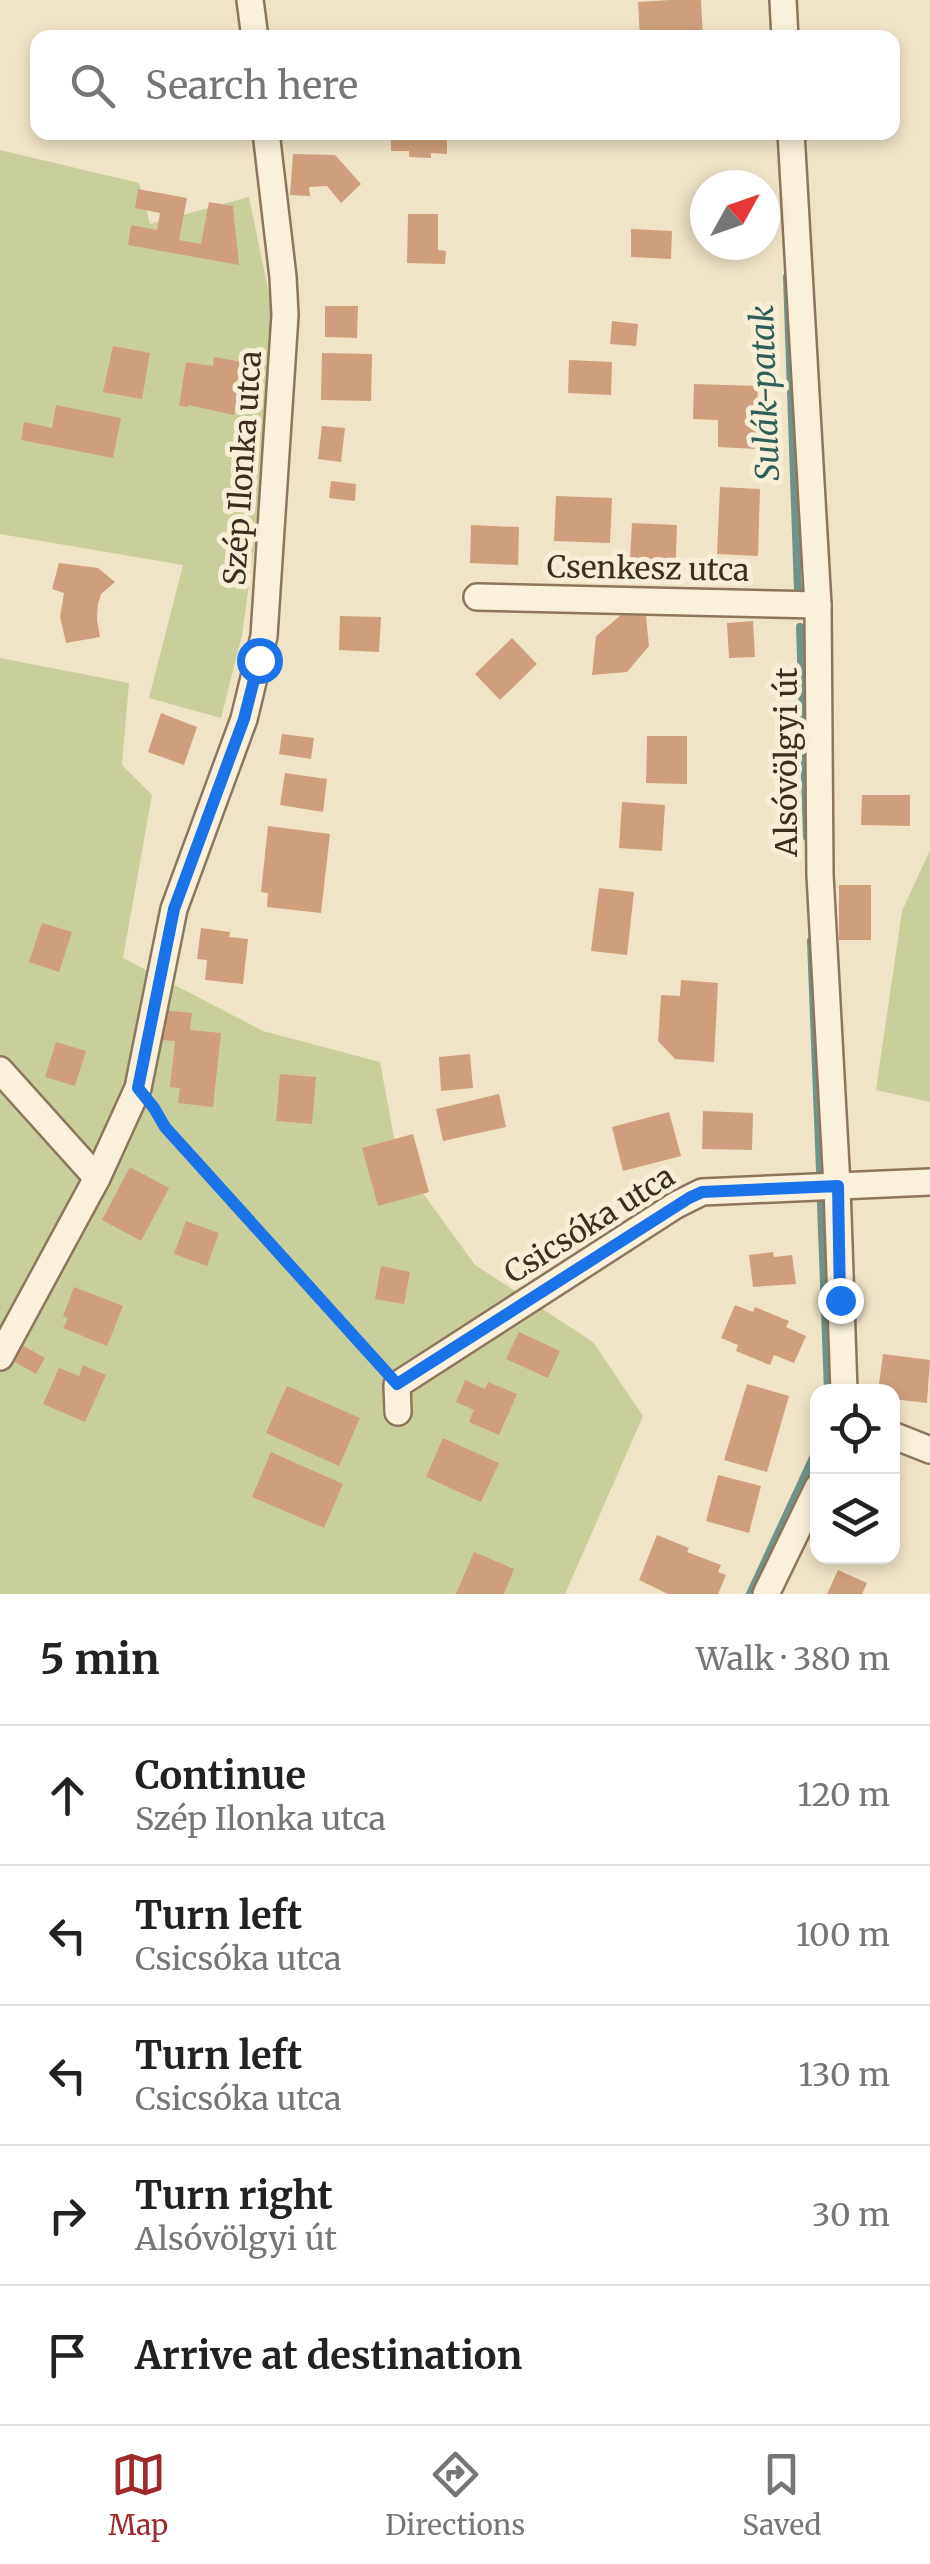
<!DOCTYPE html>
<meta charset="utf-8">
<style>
:root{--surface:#fff;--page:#f6f6f6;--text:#222;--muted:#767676;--line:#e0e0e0;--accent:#9e2a2b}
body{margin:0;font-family:Merriweather,serif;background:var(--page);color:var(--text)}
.controls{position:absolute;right:30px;bottom:30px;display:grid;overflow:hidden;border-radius:20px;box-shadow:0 5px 15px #0003}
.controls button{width:90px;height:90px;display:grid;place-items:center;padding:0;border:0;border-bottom:2px solid var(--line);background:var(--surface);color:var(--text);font:50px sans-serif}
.compass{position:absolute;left:690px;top:170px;width:90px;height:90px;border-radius:50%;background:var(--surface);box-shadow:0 5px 15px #0003;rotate:50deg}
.stop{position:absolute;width:30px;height:30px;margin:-22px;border:8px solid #1a73e8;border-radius:50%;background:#fff}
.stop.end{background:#1a73e8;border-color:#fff;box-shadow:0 2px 10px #0008}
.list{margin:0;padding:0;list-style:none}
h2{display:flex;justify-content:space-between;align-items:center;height:130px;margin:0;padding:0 40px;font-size:42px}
h2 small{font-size:32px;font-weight:400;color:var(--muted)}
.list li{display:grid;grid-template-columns:65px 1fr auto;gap:30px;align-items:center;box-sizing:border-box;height:140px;padding:0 40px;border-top:2px solid var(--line)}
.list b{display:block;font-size:38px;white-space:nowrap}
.list p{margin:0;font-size:32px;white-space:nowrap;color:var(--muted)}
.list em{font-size:32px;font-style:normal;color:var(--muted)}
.icon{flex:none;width:55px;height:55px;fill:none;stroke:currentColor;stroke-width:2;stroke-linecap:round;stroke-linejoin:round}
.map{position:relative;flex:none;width:930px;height:1594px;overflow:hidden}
.search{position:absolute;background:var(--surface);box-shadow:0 5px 15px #0003;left:30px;right:30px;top:30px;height:110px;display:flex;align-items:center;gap:25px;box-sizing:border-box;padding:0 35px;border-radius:20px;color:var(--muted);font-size:38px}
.sheet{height:830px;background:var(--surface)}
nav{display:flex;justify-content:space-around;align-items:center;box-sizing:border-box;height:140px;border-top:2px solid var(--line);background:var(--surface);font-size:28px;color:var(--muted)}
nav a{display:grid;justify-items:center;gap:5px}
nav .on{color:var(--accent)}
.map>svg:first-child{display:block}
</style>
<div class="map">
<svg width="930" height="1594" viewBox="0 0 930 1594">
<rect width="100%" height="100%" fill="#f0e4c8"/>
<!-- green -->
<g fill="#c9cf9b">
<path d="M0 150 139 183 150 224 249 197 274 318 255 542 242 635 221 718 149 698 183 565 0 534Z"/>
<path d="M0 658 129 683 122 765 152 795 123 958 263 1031 380 1062 398 1159 475 1265 593 1342 643 1416 565 1594H0Z"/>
<path d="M930 850V1102L876 1090 902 911Z"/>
</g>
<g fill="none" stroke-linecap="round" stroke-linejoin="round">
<!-- stream -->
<g stroke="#6f938a" stroke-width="8">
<path d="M787 277 798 591"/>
<path d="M800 627 807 837"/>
<path d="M811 941 820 1170"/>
<path d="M821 1204 828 1391"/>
<path d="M750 1594 818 1447"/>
</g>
</g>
<!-- building -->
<g fill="#cf9f7d">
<path d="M670 0H701L703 38H640L638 2Z"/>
<path d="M391 132H447V154L431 153V158L409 157V151H391Z"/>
<path d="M293 154 335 155 361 184 341 203 327 186 309 187 310 196 290 195Z"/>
<path d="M138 189 187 198 179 240 201 244 209 202 233 206 239 265 128 245 131 225 157 230 160 213 135 208Z"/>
<path d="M408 214H438V250L446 251 445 264 407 263Z"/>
<path d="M631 229 672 231 671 259 631 257Z"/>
<path d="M325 306H358L357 338 325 337Z"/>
<path d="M612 321 638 324 636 346 610 344Z"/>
<path d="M113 346 150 353 142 399 103 392Z"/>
<path d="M322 353 372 354 371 401 321 400Z"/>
<path d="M214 357 243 362 234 415 188 405V407L179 406 186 362 213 366Z"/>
<path d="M569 360 612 362 611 395 568 393Z"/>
<path d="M694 384 758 386 757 411H762V434L757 433V449L718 447V420L693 419Z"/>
<path d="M56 405 121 418 113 458 21 440 24 422 52 428Z"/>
<path d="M322 426 345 428 341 462 318 459Z"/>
<path d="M331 481 356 484 355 501 329 498Z"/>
<path d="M720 487 760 489 758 556 717 554Z"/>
<path d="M556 496 612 498 610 543 554 541Z"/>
<path d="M632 523 677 525 675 580 629 578Z"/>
<path d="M471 525 519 527 518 565 470 563Z"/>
<path d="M59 563 98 568 115 582 101 594 98 604 97 619 100 637 66 643 60 617 64 593 52 589Z"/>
<path d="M621 615 646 616 649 646 627 672 592 675 596 636Z"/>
<path d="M340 616 381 617 379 652 339 650Z"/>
<path d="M753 621 755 657 729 658 727 623Z"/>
<path d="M512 638 537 664 500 700 475 674Z"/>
<path d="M161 713 197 727 184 765 148 752Z"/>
<path d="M282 734 314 738 311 759 279 754Z"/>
<path d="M647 736H687V784L646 783Z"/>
<path d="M285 773 327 779 323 812 280 805Z"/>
<path d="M862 795H910V826L861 825Z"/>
<path d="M622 802 665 805 662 851 619 848Z"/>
<path d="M268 826 330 834 321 913 267 907 268 893 261 892Z"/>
<rect x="839" y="885" width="32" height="55"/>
<path d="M599 888 634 892 627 955 591 951Z"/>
<path d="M42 923 72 932 59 972 29 962Z"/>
<path d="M201 928 230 932 229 937 248 939 243 984 205 980 207 960 197 959Z"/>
<path d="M681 980 718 983 714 1062 675 1059 658 1041 661 995 680 996Z"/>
<path d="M164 1010 192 1013 190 1030 221 1033 213 1107 178 1103 180 1088 170 1087 175 1041 161 1040Z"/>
<path d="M56 1042 86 1051 75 1086 45 1077Z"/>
<path d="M470 1054 473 1088 441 1091 439 1057Z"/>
<path d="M280 1074 316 1077 312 1124 276 1121Z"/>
<path d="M499 1094 506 1127 443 1141 436 1109Z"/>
<path d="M703 1111 753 1113 752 1150 702 1149Z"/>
<path d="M669 1112 681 1156 623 1171 612 1127Z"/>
<path d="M413 1134 429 1192 378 1206 362 1148Z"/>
<path d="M130 1167 169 1188 141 1241 102 1220Z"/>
<path d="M186 1221 219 1233 207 1266 174 1254Z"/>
<path d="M773 1252 774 1257 792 1255 796 1284 753 1287 749 1255Z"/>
<path d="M381 1266 410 1272 404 1304 375 1299Z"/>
<path d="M74 1287 123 1306 107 1346 63 1328 68 1318 63 1316Z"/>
<path d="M735 1305 753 1312 755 1307 789 1321 786 1327 806 1336 794 1363 774 1355 770 1365 736 1351 738 1345 721 1338Z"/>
<path d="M519 1332 560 1351 548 1378 506 1359Z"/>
<path d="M22 1345 45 1358 36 1374 13 1361Z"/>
<path d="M883 1354 930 1360 927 1403 892 1399V1391H878Z"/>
<path d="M83 1365 106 1375 85 1422 43 1404 59 1368 79 1376Z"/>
<path d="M465 1380 485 1389 488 1382 517 1394 499 1435 469 1422 474 1410 456 1402Z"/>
<path d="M747 1384 789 1396 767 1472 724 1460Z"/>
<path d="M287 1386 360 1418 339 1466 266 1433Z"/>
<path d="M443 1438 499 1463 481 1502 426 1477Z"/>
<path d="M271 1452 343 1484 324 1528 252 1497Z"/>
<path d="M718 1475 761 1486 749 1533 706 1521Z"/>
<path d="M657 1535 689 1548 687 1552 721 1565 718 1572 726 1575 718 1594H668L639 1580Z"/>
<path d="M474 1552 514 1569 504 1594H456Z"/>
<path d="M838 1570 867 1583 862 1594H827Z"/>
</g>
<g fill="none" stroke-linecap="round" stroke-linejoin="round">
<defs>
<g id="minor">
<path d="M250 0 255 38"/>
<path d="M783 0 785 38"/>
<path d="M791 132 818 605 820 875 837 1186 844 1391"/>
<path d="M477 597 818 605"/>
<path d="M0 1070 97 1178"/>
<path d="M0 1357 97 1178 138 1088 174 909 244 719 264 636 285 315 283 277 266 132"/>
<path d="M398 1412 397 1385 676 1205 702 1192 930 1182"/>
<path d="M892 1435 930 1450"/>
<path d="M766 1594 818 1487"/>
</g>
</defs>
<!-- minor casing -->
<use href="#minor" stroke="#8d765c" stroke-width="30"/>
<!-- path -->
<path stroke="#8d765c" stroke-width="5" stroke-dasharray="8 5" stroke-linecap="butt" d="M155 1109 165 1127 382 1367"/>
<!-- minor -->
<use href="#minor" stroke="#faf1dc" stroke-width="25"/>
</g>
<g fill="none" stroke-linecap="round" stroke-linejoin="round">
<!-- route -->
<path stroke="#1a73e8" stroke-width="12" d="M259 660 244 719 174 909 138 1088 154 1108 165 1127 397 1384 689 1198 702 1192 838 1186 840 1300"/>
</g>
<g text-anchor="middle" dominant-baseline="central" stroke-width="10" stroke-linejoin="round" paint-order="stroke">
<!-- street labels -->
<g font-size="30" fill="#3d2e20" stroke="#f7eed8">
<text transform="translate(242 468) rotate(-86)">Szép Ilonka utca</text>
<text transform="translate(648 568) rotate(1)">Csenkesz utca</text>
<text transform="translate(786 762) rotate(-90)">Alsóvölgyi út</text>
<text transform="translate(589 1224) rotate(-32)">Csicsóka utca</text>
</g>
<!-- water labels -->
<g font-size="32" font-style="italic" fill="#2f5d5a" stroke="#f7eed8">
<text transform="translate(765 393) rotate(-92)">Sulák-patak</text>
</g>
</g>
</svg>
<div class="controls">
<button><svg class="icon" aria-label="locate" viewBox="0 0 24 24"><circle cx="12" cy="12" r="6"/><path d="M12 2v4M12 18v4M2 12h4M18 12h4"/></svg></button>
<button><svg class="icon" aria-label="layers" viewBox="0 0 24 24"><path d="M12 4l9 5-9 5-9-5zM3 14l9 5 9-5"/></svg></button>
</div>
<svg class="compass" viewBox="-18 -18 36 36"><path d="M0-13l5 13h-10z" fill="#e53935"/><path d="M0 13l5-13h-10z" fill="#767676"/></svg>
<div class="stop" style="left:259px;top:660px"></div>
<div class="stop end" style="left:840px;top:1300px"></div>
<div class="search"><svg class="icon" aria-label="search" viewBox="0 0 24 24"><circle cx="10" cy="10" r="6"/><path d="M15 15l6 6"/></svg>Search here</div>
</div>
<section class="sheet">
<h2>5 min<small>Walk · 380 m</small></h2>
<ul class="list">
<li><svg class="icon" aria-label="ahead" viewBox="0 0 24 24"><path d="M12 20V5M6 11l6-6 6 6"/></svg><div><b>Continue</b><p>Szép Ilonka utca</p></div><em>120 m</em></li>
<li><svg class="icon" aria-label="left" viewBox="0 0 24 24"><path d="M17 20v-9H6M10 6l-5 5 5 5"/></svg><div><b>Turn left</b><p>Csicsóka utca</p></div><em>100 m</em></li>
<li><svg class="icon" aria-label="left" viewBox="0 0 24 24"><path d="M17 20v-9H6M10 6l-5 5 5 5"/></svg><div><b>Turn left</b><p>Csicsóka utca</p></div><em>130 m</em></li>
<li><svg class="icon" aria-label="right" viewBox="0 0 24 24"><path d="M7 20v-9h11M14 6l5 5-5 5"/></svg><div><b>Turn right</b><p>Alsóvölgyi út</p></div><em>30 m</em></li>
<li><svg class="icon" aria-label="arrive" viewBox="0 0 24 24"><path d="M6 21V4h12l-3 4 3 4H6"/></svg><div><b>Arrive at destination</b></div></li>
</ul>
</section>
<nav>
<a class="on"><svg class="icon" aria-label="map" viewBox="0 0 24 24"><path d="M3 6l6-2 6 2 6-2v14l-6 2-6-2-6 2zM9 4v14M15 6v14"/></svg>Map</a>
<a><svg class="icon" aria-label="directions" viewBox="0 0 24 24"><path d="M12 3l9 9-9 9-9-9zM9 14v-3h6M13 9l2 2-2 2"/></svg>Directions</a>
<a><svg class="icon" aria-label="saved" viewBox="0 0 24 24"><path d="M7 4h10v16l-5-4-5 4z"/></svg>Saved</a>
</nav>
